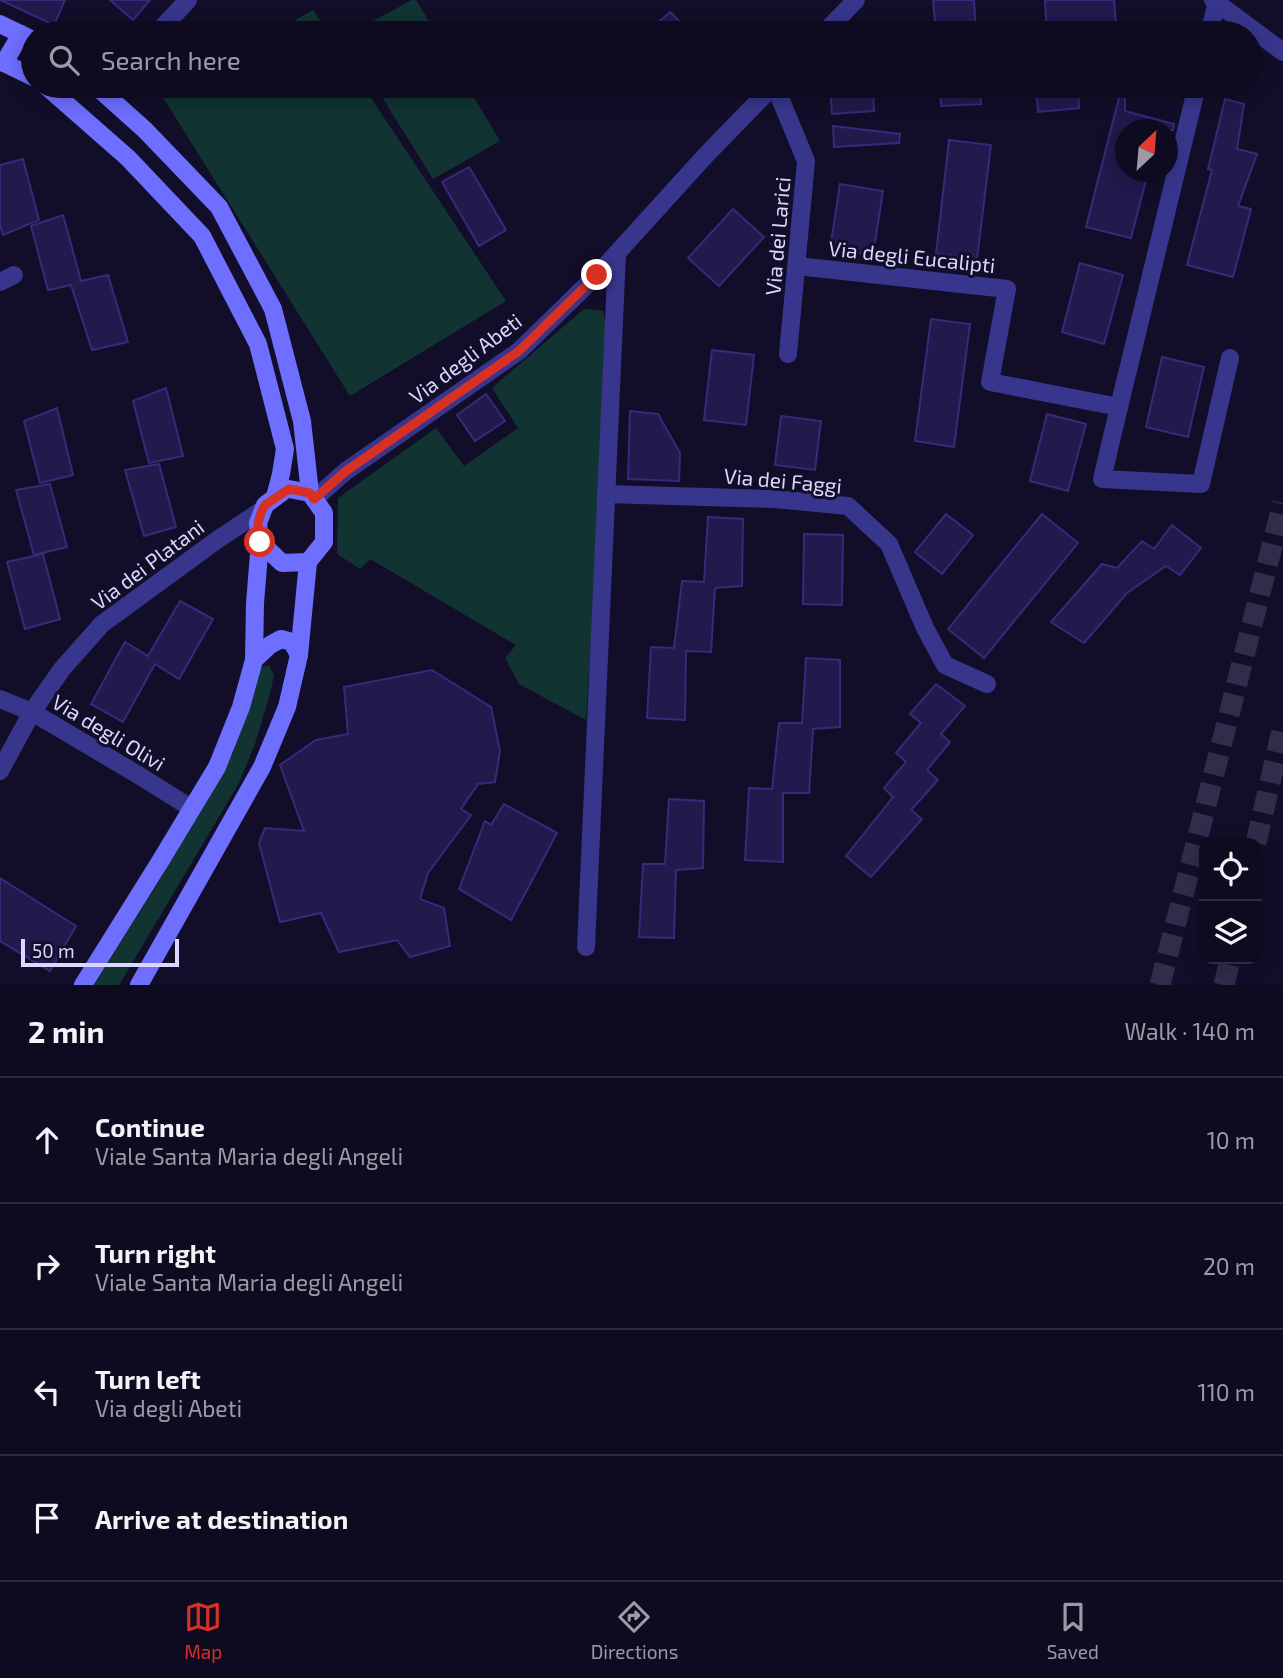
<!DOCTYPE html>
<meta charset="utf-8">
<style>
:root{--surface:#0e0a20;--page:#171329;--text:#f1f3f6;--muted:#9b9aa5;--line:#2e2b3e;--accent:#d93025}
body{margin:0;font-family:"Exo 2",sans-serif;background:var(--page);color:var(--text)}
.controls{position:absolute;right:21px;bottom:21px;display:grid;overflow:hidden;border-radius:14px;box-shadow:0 4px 18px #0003}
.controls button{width:63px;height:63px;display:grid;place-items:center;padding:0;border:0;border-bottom:2px solid var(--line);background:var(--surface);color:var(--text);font:35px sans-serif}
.compass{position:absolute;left:1115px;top:119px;width:63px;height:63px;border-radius:50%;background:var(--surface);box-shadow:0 4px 18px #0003;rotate:26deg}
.scale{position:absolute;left:21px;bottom:18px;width:158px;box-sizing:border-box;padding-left:7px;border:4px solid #dbd7ff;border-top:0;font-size:19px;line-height:24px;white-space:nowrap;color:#dbd7ff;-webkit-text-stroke:5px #120e2a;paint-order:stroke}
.stop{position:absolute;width:21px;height:21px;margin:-16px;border:5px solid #d93025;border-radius:50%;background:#fff}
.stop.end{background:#d93025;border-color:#fff;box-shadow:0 2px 7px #0008}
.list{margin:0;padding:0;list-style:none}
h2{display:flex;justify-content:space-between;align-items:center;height:91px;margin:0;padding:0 28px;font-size:30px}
h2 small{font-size:23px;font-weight:400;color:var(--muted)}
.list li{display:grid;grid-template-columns:46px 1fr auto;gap:21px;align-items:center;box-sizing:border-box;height:126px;padding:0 28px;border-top:2px solid var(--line)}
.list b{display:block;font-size:26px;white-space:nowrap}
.list p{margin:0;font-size:23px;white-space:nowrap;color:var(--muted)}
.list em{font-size:23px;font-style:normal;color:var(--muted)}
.icon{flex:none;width:38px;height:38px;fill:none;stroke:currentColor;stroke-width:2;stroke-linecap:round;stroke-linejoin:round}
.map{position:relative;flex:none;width:1283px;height:985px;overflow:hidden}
.search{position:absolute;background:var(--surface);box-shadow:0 4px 18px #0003;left:21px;right:21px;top:21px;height:77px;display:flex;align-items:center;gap:18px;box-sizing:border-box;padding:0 24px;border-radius:38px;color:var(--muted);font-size:26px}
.sheet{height:595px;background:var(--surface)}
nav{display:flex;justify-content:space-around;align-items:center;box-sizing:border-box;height:98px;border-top:2px solid var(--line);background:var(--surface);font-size:19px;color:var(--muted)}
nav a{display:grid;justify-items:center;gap:4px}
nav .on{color:var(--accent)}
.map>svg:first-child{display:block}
</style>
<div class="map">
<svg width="1283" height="985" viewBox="0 0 1283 985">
<rect width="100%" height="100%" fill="#120e2a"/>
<!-- green -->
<g fill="#113432">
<path d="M412 0H416L436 33H351Z"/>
<path d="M313 10 328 33H273Z"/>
<path d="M180 86H363L506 301 350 396 162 96Z"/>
<path d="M375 86H467L500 141 433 179Z"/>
<path d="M584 309 603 311 609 340 586 720 519 684 505 658 516 645 370 559 360 569 337 554 338 498 436 428 464 466 518 428 492 388Z"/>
<path d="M269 665 274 675 270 694 255 744 239 783 119 985H94L159 881 232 755 258 668Z"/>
</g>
<!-- building -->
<g fill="#22194c" stroke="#38297a" stroke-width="2">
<path d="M0 0H65L54 25Z"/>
<path d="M110 0H150L133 20Z"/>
<path d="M933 0H974L976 33H936Z"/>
<path d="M1045 0H1114L1117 33H1047Z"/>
<path d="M670 12 692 33H646Z"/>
<path d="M830 86H873L874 111 832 114Z"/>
<path d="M940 86H980L981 104 941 106Z"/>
<path d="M1036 86H1078L1079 108 1038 112Z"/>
<path d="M1120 94 1125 95V111L1174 124 1173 130H1125V172H1148L1131 238 1086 227Z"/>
<path d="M1225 99 1244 104 1237 149 1257 154 1238 206 1251 209 1233 277 1187 265 1212 170 1208 169Z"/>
<path d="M833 126 900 134 899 143 834 147Z"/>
<path d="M949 140 991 145 977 259 936 254Z"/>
<path d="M23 159 39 220 3 235 0 225V165Z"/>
<path d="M469 167 506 230 479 246 442 182Z"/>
<path d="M840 184 883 191 873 255 830 249Z"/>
<path d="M733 209 764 237 719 286 688 258Z"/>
<path d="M63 215 81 281 108 275 128 342 92 350 71 285 48 290 31 226Z"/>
<path d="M1080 263 1123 275 1104 344 1062 332Z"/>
<path d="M931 319 970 324 954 447 915 441Z"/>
<path d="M712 350 754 355 746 425 704 420Z"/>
<path d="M1162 357 1204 367 1188 437 1146 427Z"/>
<path d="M166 388 183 456 149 463 133 401Z"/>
<path d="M486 394 505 421 475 441 457 415Z"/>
<path d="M57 408 73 475 40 483 24 421Z"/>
<path d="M630 411 658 414 680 453 679 481 628 479Z"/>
<path d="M1047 414 1086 424 1068 491 1030 481Z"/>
<path d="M781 416 821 421 815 470 775 465Z"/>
<path d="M159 464 176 527 144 536 125 470Z"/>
<path d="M50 484 67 547 34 555 16 490Z"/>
<path d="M946 514 973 535 942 574 915 552Z"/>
<path d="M1042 514 1078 543 984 658 948 629Z"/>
<path d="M708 517 743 519 742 586 715 588 711 652 686 651 685 720 647 718 651 647 674 648 682 581 704 582Z"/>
<path d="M1172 525 1201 548 1180 575 1166 566 1127 593 1084 643 1051 622 1102 564 1117 568 1142 541 1154 549Z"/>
<path d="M804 534 843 535 842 605 803 604Z"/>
<path d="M43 554 60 619 25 629 7 562Z"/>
<path d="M180 601 213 619 179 679 155 664 123 722 91 704 125 642 148 656Z"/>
<path d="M806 658 840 660V727L813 729 809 793H783V862L745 860 749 788 772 789 779 723H802Z"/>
<path d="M432 670 491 707 500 751 495 782 478 784 461 809 471 815 428 873 420 899 444 908 450 946 410 957 397 940 339 952 321 913 280 922 259 843 265 828 304 831 280 765 316 740 348 734 344 687Z"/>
<path d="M936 684 965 706 941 734 950 742 927 770 938 780 911 810 922 819 871 877 846 856 893 797 884 788 906 762 896 753 921 723 910 714Z"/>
<path d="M669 799 704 801 703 868 676 870 674 938 639 937 643 864H665Z"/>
<path d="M504 804 557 833 511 920 459 889 485 821 491 825Z"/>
<path d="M0 878 76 926 50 971 0 941Z"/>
</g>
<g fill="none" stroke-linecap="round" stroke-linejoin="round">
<!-- highway-tunnel -->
<g stroke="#302c4a" stroke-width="21" stroke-dasharray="21 10" stroke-linecap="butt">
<path d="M1256 843 1283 726"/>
<path d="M1160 985 1283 503"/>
<path d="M1224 985 1230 959"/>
</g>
<!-- street -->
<g stroke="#38368c" stroke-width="18">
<path d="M1213 0 1283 52"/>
<path d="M157 33 188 0"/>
<path d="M824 33 856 0"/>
<path d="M1209 33 1217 3"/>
<path d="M775 86 806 161 788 354"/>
<path d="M797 266 1007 289 990 382 1119 407 1197 86"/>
<path d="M0 282 14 275"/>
<path d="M1119 407 1102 479 1201 484 1230 358"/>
<path d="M606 494 775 499 848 506 889 544 925 628 945 665 987 684"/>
<path d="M314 499 346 471 519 351 597 275 706 155 773 86"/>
<path d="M0 699 32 712 140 776 191 808"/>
<path d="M0 771 32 712 62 669 102 624 217 540 262 510"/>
<path d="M586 947 617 254"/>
</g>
<!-- secondary -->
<g stroke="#6e6eff" stroke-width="18">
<path d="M0 24 33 40"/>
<path d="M0 61 33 77"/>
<path d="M4 63 21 34"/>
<path d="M46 86 128 158 202 236 258 344 285 449 281 474 275 497"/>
<path d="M96 86 145 130 219 207 273 309 302 421 310 493 324 513V542L308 562 299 655 287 707 262 767 139 985"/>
<path d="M260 542 282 563 308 562"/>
<path d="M254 660 270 645 281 639 292 642 299 655"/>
<path d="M83 985 161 860 217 767 241 707 254 660 255 603 260 542 258 523 265 505 285 490 289 489 310 493"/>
</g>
</g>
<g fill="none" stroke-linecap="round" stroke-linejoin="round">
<!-- route -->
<path stroke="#d93025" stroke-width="9" d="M260 542 258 523 262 510 265 505 289 489 310 493 314 499 346 471 519 351 597 275"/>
</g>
<g text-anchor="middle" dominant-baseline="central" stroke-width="6" stroke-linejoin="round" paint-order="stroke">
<!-- street labels -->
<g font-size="21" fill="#dbd7ff" stroke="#120e2a">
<text transform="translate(777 236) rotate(-85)">Via dei Larici</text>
<text transform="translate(912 256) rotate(6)">Via degli Eucalipti</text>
<text transform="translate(465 358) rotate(-37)">Via degli Abeti</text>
<text transform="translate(783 480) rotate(5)">Via dei Faggi</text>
<text transform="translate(147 564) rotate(-37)">Via dei Platani</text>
<text transform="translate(109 732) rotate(31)">Via degli Olivi</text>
</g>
</g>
</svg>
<div class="controls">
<button><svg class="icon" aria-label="locate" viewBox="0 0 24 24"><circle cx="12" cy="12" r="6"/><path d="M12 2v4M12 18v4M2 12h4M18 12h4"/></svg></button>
<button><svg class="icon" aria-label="layers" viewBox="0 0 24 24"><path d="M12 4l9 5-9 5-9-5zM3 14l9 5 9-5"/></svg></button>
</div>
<svg class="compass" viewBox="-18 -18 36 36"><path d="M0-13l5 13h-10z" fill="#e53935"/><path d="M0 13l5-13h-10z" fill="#9b9aa5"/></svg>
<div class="scale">50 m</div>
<div class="stop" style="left:260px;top:542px"></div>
<div class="stop end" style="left:597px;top:275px"></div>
<div class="search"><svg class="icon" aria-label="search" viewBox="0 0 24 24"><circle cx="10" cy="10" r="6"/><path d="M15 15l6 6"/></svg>Search here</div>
</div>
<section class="sheet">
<h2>2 min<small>Walk · 140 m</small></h2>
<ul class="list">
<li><svg class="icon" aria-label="ahead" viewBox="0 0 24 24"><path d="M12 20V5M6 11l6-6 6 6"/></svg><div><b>Continue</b><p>Viale Santa Maria degli Angeli</p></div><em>10 m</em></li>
<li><svg class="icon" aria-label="right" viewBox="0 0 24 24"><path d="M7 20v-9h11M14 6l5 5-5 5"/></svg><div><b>Turn right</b><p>Viale Santa Maria degli Angeli</p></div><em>20 m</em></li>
<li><svg class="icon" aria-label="left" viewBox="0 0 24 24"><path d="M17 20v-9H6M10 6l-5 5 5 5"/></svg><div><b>Turn left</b><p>Via degli Abeti</p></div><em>110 m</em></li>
<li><svg class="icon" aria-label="arrive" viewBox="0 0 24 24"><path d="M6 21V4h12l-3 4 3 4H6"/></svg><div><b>Arrive at destination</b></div></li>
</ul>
</section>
<nav>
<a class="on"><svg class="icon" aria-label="map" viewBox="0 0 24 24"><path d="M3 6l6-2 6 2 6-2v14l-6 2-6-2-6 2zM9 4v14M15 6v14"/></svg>Map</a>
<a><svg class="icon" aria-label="directions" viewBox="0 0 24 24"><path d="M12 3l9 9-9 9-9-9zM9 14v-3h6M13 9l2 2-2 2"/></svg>Directions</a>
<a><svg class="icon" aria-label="saved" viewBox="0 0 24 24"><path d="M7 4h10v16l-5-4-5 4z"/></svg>Saved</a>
</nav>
